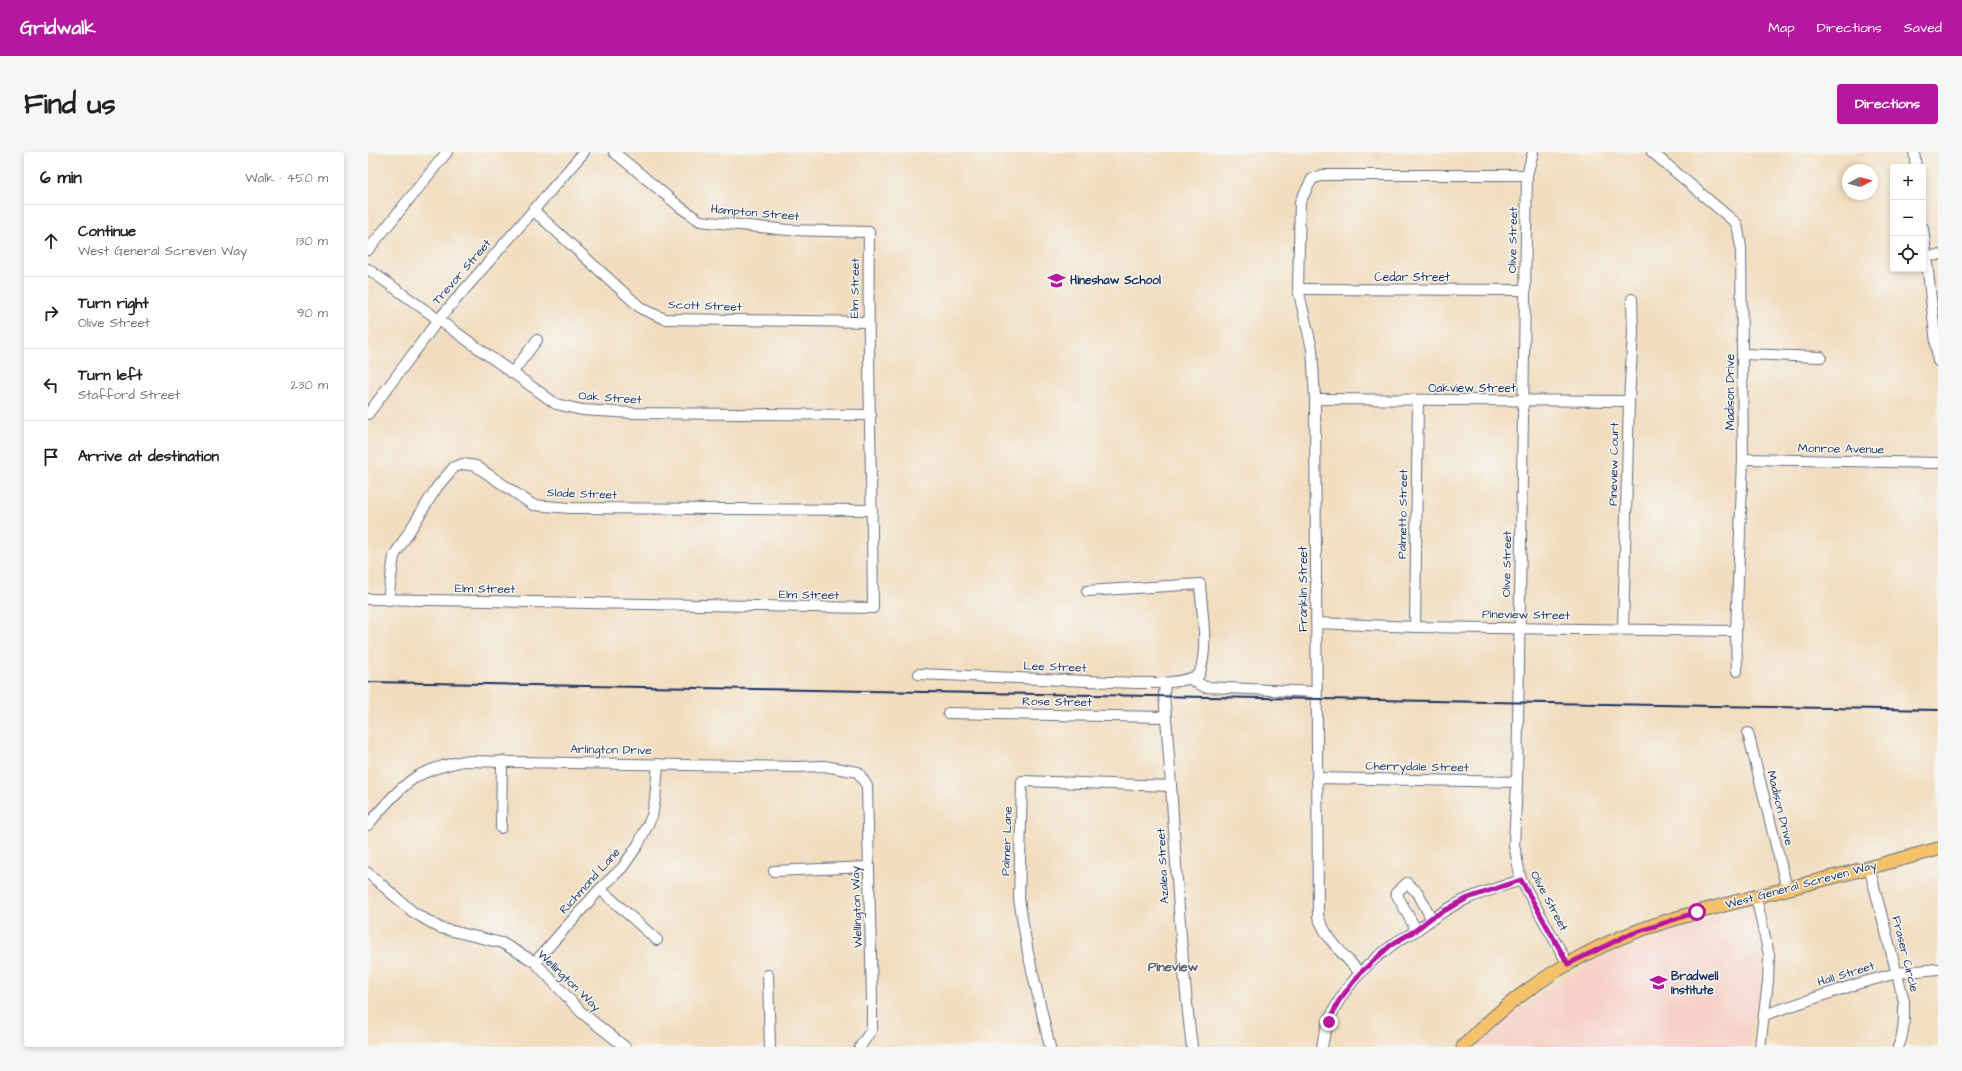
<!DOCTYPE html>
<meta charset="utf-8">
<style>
:root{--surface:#fff;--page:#f6f6f6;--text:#202124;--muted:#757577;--line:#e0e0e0;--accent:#b5179e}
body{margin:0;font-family:"Architects Daughter",sans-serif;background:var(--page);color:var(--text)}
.controls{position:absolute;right:12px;top:12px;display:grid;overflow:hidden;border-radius:4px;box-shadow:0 2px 6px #0003}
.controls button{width:36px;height:36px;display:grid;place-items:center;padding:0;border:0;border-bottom:1px solid var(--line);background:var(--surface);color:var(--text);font:20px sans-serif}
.compass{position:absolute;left:1474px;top:12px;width:36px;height:36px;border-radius:50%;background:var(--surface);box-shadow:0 2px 6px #0003;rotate:83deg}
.stop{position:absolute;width:12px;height:12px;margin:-9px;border:3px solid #b5179e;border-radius:50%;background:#fff}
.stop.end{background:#b5179e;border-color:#fff;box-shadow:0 1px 4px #0008}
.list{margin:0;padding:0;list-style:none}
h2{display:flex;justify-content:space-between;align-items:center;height:52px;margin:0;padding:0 16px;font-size:17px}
h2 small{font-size:13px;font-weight:400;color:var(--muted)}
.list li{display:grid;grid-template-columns:26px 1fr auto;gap:12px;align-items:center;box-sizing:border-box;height:72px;padding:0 16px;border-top:1px solid var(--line)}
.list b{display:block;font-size:15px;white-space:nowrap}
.list p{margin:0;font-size:13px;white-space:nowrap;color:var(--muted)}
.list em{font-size:13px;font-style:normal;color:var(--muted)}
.icon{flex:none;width:22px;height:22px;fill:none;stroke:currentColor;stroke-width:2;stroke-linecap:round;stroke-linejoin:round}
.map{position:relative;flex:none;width:1570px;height:895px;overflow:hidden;border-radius:4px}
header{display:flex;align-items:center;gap:24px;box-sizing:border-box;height:56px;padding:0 20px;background:var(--accent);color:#fff}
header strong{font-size:19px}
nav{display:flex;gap:22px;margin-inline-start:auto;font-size:14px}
.intro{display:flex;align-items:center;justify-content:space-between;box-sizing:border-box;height:96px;padding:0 24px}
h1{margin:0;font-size:28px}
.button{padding:10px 18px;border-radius:4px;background:var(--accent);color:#fff;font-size:14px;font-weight:700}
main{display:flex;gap:24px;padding:0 24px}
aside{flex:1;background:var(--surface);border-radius:4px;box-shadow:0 2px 6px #0003}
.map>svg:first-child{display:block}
</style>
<header>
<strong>Gridwalk</strong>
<nav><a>Map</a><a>Directions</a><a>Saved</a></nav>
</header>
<div class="intro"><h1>Find us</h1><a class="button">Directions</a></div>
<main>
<aside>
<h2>6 min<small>Walk · 450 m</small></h2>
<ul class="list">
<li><svg class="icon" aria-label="ahead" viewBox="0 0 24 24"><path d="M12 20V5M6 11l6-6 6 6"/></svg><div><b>Continue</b><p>West General Screven Way</p></div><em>130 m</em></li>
<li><svg class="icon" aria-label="right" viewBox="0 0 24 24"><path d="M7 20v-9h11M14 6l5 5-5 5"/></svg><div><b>Turn right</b><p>Olive Street</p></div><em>90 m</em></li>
<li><svg class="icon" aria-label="left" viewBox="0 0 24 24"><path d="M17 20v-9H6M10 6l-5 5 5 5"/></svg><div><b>Turn left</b><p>Stafford Street</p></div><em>230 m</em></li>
<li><svg class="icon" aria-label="arrive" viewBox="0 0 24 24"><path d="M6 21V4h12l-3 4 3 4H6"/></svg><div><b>Arrive at destination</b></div></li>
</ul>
</aside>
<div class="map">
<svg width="1570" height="895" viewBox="0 0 1570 895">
<rect width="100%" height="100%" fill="#f6f6f2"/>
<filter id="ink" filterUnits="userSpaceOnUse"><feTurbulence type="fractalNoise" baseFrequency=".025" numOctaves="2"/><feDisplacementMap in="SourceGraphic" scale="8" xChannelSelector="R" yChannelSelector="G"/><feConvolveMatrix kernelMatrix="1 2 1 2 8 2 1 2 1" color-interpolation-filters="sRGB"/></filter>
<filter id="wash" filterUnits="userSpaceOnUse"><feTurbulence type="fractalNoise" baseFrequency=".012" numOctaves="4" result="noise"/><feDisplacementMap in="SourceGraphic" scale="16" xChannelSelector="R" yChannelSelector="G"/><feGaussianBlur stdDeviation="0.9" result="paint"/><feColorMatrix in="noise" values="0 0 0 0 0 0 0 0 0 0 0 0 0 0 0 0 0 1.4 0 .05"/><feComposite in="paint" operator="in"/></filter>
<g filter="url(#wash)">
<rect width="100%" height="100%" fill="#f2ddbf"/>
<!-- built -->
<path fill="#f7d1c7" d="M1384 756 1393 806V822L1392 840 1383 875 1381 895H1109L1145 863 1175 840 1233 806 1272 788 1305 777Z"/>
</g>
<g filter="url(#ink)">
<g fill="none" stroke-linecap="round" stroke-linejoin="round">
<defs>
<g id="minor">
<path d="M1165 0 1159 23 1149 630 1146 693 1153 728 1200 812"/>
<path d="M1284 0 1369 72 1373 95 1375 307 1368 479 1369 519"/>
<path d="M1546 0 1548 15"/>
<path d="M165 58 274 157 297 167 500 170"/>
<path d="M1555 76 1570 209"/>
<path d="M0 98 79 0"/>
<path d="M1558 104 1570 103"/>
<path d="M0 117 188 252 214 258 264 261 503 263"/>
<path d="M930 137 1157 138"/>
<path d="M1375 202 1453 205"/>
<path d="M144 221 169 188"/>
<path d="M947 247 1261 249"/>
<path d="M0 262 71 167 216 0"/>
<path d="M1375 307 1570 311"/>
<path d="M0 447 505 456C504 331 499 205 501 80L420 78 332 69 312 55 246 0"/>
<path d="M20 448 26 404 69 335 86 315 95 312 108 314 165 353 202 356 504 358"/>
<path d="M949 471 1047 475 1368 479"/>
<path d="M1047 475 1050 249"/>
<path d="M1255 477 1261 249 1265 181 1264 147"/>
<path d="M551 522 767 531C788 531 811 532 831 523 841 495 834 462 832 432L719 439"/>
<path d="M822 527 837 535 948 540"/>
<path d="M797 531 796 543C807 661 809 778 824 895"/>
<path d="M580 561 798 565"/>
<path d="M1380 581 1419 737"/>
<path d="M949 626 1149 630"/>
<path d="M0 673C13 657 29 638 45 627 60 617 79 613 95 609L428 615 456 614 490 620 499 634 504 847V877L492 895"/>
<path d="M133 676 134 609"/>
<path d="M1501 715 1536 849C1536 864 1537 881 1530 895"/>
<path d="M406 719 500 715"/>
<path d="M0 721 45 760 72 776 134 791 167 810 213 860 257 895"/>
<path d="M232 737 289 788"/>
<path d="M1388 745 1401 803 1400 829 1392 895"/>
<path d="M1048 778 1028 741 1039 731 1050 741 1063 766"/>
<path d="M167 810 232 737 254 716 270 693 284 664 287 648 290 612"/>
<path d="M992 821C976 803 958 787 950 764L947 247 944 197 930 137 932 50 944 27 955 23H1159"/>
<path d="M400 823 402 895"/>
<path d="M1396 863 1489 832 1529 821 1570 817"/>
<path d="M682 895 660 801 651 747 654 629 803 634"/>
<path d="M954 895C960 853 990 818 1023 794 1031 787 1040 784 1049 778 1065 766 1082 754 1101 746 1118 739 1135 734 1153 728"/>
</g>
<path id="major" d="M1095 895C1149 838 1218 794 1293 771 1334 758 1376 748 1418 737 1469 724 1519 711 1570 697"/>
</defs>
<!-- minor casing -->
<use href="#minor" stroke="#666c80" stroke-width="12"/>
<!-- major casing -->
<use href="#major" stroke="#666c80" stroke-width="15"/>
<!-- minor -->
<use href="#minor" stroke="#fff" stroke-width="10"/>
<!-- major -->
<use href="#major" stroke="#f4c26a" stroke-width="13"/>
<!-- rail -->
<path stroke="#1b2f5e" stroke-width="2" d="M0 530 1570 558"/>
</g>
</g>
<g fill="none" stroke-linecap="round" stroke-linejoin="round" filter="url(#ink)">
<!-- route -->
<path stroke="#b5179e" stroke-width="5" d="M961 870 970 850 992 821 1023 793 1048 778 1063 766 1100 746 1153 728 1200 812 1260 783 1329 760"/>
</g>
<!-- icons -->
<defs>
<symbol id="school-bare" viewBox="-9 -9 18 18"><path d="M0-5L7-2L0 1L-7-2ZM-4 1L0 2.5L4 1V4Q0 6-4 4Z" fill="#b5179e" stroke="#f6f6f2" stroke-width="2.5" paint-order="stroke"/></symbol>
</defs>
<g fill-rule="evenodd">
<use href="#school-bare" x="676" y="116" width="25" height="25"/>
<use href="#school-bare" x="1278" y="818" width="25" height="25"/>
</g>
<g text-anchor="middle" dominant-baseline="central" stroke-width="3" stroke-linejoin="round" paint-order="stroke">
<!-- street labels -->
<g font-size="12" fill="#1b2f5e" stroke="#f6f6f2">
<text transform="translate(387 61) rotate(5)">Hampton Street</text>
<text transform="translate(1145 88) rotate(-89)">Olive Street</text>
<text transform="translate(94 120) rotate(-49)">Trevor Street</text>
<text x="1044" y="125">Cedar Street</text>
<text transform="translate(487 136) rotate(-89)">Elm Street</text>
<text transform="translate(337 154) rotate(2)">Scott Street</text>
<text x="1104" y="236">Oakview Street</text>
<text transform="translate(1362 240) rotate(-90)">Madison Drive</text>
<text transform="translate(242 246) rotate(4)">Oak Street</text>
<text transform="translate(1473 297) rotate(1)">Monroe Avenue</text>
<text transform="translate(1246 312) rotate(-89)">Pineview Court</text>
<text transform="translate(214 342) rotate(2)">Slade Street</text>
<text transform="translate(1035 362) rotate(-89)">Palmetto Street</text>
<text transform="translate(1139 412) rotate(-89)">Olive Street</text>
<text transform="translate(117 437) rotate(1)">Elm Street</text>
<text transform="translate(935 437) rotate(-90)">Franklin Street</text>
<text transform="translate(441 443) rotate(1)">Elm Street</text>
<text transform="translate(1158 463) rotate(1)">Pineview Street</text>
<text transform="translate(687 515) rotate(2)">Lee Street</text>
<text transform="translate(689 550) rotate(1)">Rose Street</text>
<text transform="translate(243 598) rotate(1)">Arlington Drive</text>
<text transform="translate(1049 615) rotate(1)">Cherrydale Street</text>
<text transform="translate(1412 656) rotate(76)">Madison Drive</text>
<text transform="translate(639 689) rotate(-88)">Palmer Lane</text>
<text transform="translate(795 714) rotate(-93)">Azalea Street</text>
<text transform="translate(222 729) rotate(-48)">Richmond Lane</text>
<text transform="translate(1433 733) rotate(-15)">West General Screven Way</text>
<text transform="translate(1181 749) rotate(62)">Olive Street</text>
<text transform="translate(489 755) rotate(-92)">Wellington Way</text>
<text transform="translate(1537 802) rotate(76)">Fraser Circle</text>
<text transform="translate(1478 822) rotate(-17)">Hall Street</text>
<text transform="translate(201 829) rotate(44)">Wellington Way</text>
</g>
<!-- poi labels -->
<g font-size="12" font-weight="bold" fill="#1b2f5e" stroke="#f6f6f2" text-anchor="start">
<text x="702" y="128">Hineshaw School</text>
<text x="1303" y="824">Bradwell<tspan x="1303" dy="14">Institute</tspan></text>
</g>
<!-- neighbourhood labels -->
<g font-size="13" font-weight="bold" fill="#5d5b68" stroke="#f6f6f2">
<text x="805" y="815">Pineview</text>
</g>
</g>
</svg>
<div class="controls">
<button>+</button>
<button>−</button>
<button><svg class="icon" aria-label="locate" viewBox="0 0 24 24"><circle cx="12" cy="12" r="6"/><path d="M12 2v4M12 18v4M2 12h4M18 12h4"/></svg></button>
</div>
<svg class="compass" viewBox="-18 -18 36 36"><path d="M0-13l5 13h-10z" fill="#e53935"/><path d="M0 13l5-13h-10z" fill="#757577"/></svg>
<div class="stop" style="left:1329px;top:760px"></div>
<div class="stop end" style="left:961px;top:870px"></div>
</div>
</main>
